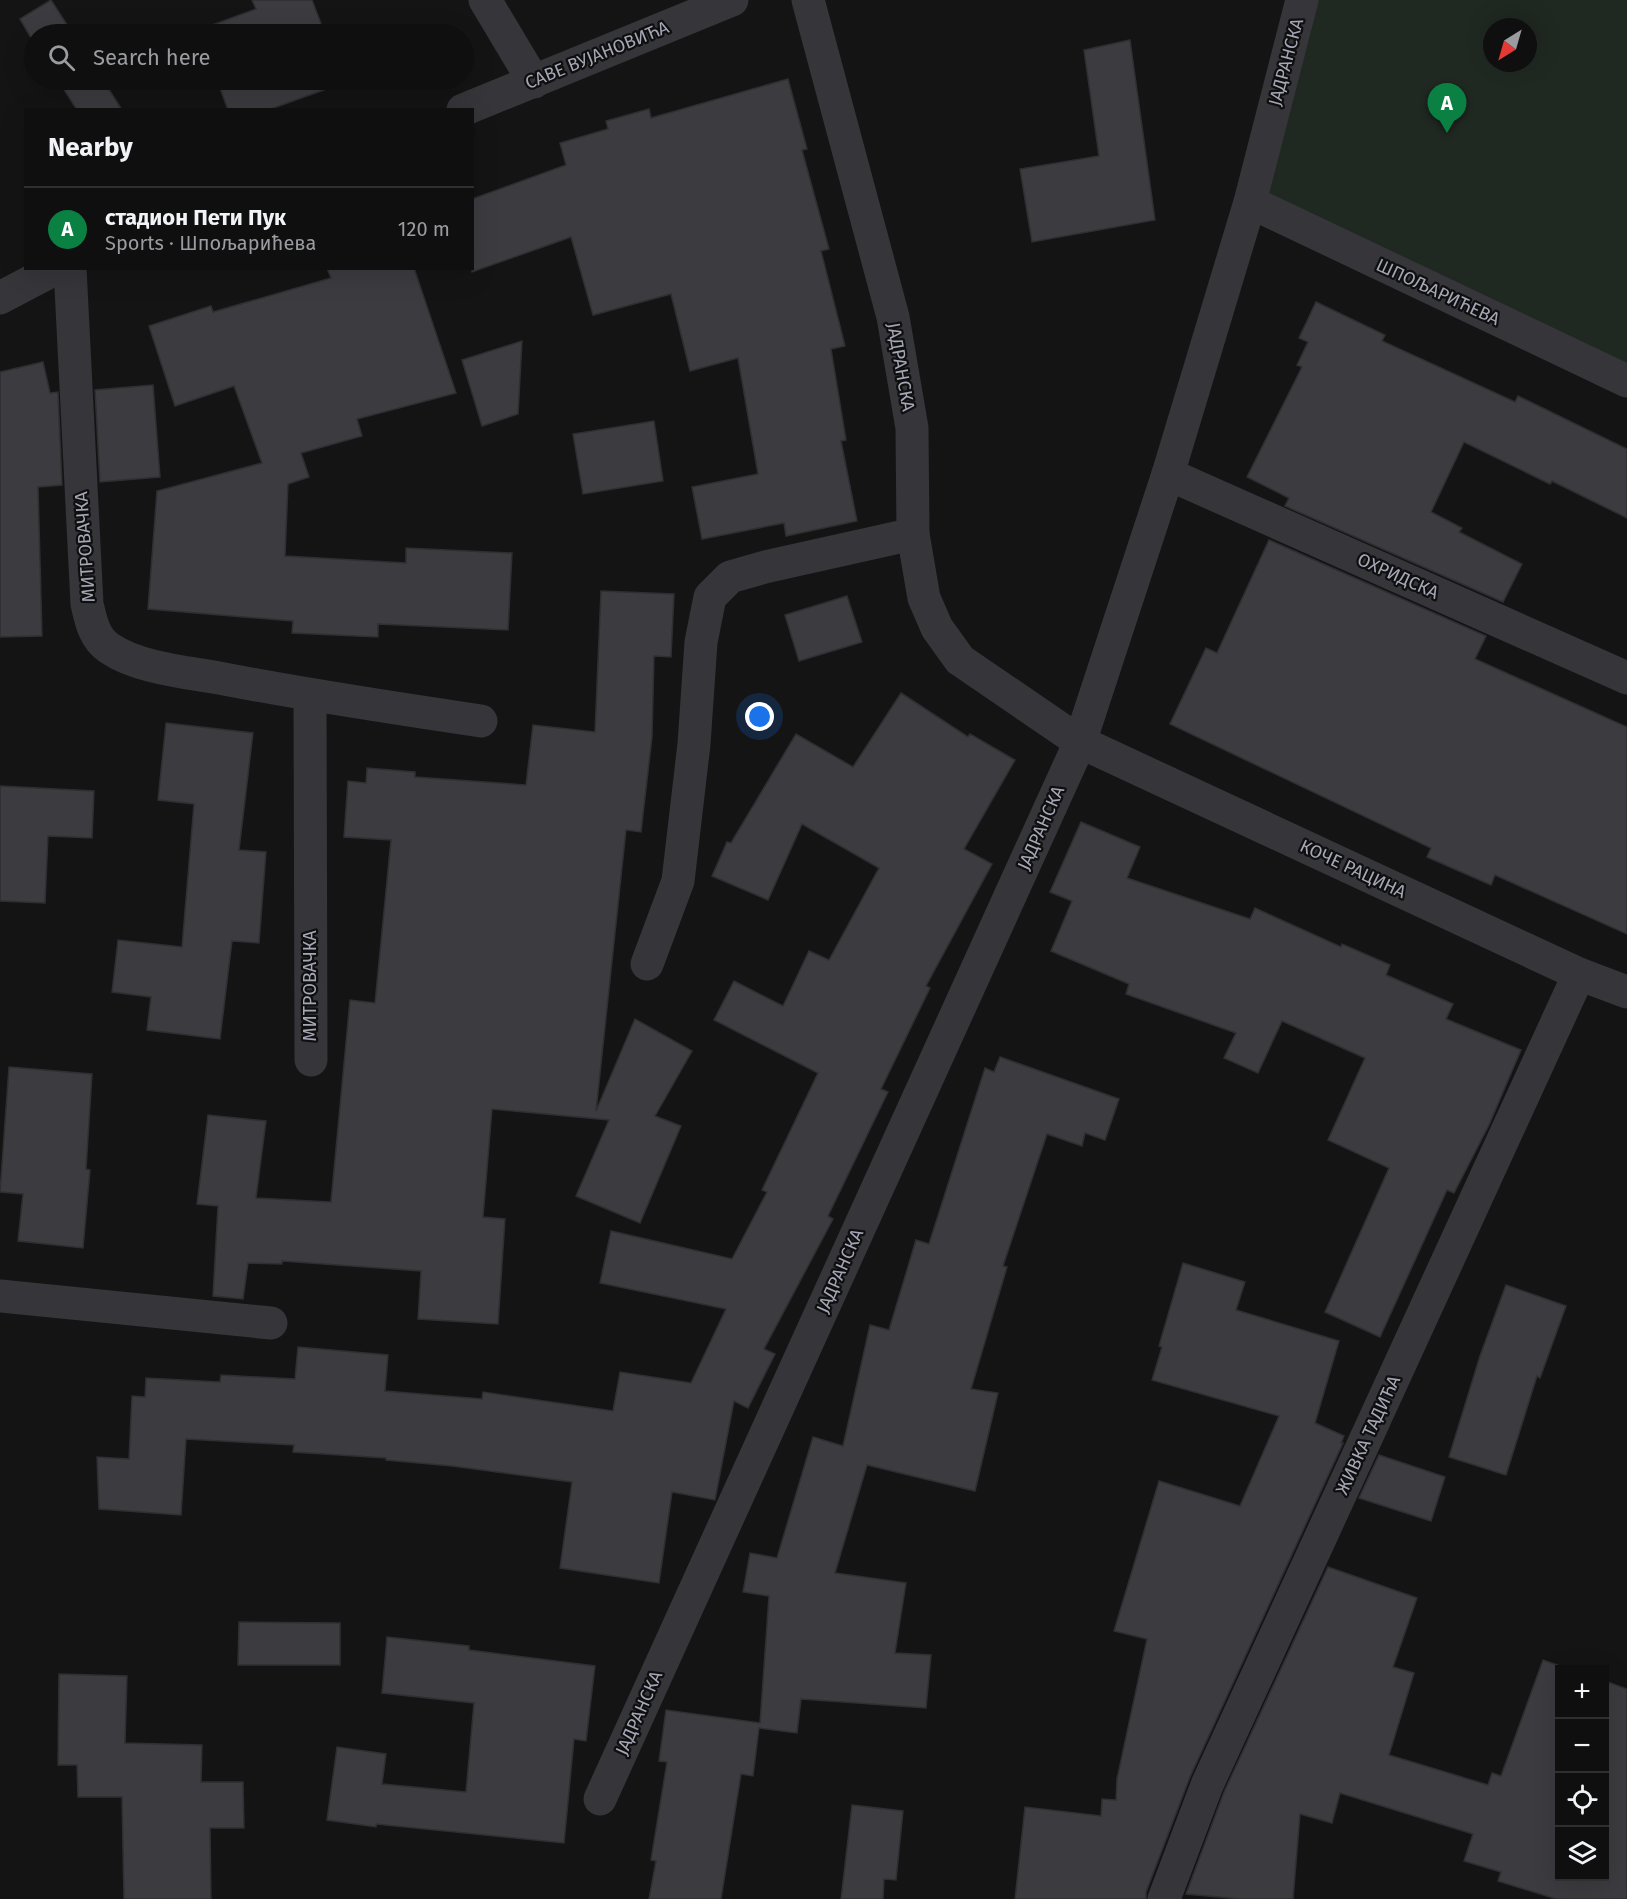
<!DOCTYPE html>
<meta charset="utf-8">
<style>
:root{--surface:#0f0f10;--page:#181819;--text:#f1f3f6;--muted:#9b9c9f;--line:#2f2f30;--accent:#0b8043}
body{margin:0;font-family:"Fira Sans",sans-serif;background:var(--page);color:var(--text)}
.controls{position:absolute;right:18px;bottom:18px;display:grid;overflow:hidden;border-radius:0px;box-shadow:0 6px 24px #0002}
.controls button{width:54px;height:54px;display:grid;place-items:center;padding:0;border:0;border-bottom:2px solid var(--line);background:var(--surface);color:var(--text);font:30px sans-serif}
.compass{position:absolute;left:1483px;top:18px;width:54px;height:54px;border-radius:50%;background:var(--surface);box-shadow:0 6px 24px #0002;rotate:217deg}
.you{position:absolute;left:760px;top:717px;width:21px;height:21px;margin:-15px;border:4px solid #fff;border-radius:50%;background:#1a73e8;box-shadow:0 0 0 9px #1a73e833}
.badge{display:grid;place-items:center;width:39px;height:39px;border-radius:50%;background:var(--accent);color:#fff;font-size:20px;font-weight:700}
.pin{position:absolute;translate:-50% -50px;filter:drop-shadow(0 2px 3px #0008)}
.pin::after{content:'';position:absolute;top:32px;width:21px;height:18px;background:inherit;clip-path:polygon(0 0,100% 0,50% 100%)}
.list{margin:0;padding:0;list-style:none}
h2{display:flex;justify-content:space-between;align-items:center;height:78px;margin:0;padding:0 24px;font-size:26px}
h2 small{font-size:20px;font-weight:400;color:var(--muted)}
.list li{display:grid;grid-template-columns:39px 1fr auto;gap:18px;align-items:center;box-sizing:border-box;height:84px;padding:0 24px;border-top:2px solid var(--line)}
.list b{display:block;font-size:22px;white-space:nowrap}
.list p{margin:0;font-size:20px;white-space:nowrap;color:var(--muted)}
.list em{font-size:20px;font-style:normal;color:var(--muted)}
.icon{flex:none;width:33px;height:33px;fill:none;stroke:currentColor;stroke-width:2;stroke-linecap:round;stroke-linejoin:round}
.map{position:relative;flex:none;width:1627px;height:1899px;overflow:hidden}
.search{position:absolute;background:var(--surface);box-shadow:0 6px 24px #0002;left:24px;top:24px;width:450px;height:66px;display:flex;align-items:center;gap:15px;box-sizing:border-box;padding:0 21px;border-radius:33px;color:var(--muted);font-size:22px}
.panel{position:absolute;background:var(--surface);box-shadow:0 6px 24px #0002;left:24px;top:108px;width:450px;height:162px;border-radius:0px}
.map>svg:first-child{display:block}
</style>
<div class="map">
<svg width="1627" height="1899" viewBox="0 0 1627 1899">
<rect width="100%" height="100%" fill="#141415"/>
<!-- green -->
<path fill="#202822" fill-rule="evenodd" d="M1302 0H1627V381L1250 202ZM1492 27H1528V63H1492Z"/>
<!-- building -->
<g fill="#3b3b40" stroke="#2f2e31" stroke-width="1.5">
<path d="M51 0 73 34H34V43L20 19Z"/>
<path d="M252 0H312L325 34H201L199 30 256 9Z"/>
<path d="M1130 40 1155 220 1032 242 1020 169 1099 156 1084 50Z"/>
<path d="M788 79 807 149 802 150 829 249 821 251 845 346 831 349 846 440 841 441 857 521 786 536 784 523 702 539 692 487 758 474 738 358 690 371 671 294 593 315 571 237 472 272V199L566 165 560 143 608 129 606 121 649 109 651 118Z"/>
<path d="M58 80H103L122 110H77Z"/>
<path d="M217 80H341L343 83 268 110H228Z"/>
<path d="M327 268H414L456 393 357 419 362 436 301 453 309 477 288 484 285 556 406 563V548L512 553 508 630 378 624V637L292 633 293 621 148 609 157 491 262 463 234 386 175 406 149 326 211 306 213 312 331 278Z"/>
<path d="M1316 302 1385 335 1382 341 1515 402 1518 396 1627 449V518L1552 481 1550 484 1464 442 1431 512 1462 528 1459 532 1522 564 1503 602 1285 506 1289 498 1247 477 1302 367 1297 365 1308 342 1299 338Z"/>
<path d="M522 341 518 414 482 426 462 360Z"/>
<path d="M43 362 50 393 58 392 62 485 38 487 42 636 0 637V372Z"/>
<path d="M153 385 160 477 100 482 95 390Z"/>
<path d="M654 421 663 481 583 494 573 434Z"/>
<path d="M1269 540 1486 636 1475 659 1627 727V934L1495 875 1491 885 1427 857 1431 848 1170 724 1206 648 1217 653Z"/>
<path d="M601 591 674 594 671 657 654 656 652 737 641 832 626 830 596 1111 635 1019 692 1051 655 1116 681 1126 640 1223 576 1196 609 1120 492 1109 483 1217 505 1219 498 1324 418 1319 421 1271 282 1261V1264L248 1263 243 1299 213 1296 218 1206 197 1204 208 1115 266 1121 256 1198 331 1202 350 1000 375 1003 391 840 344 837 348 781 366 783 367 768 415 772V777L526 785 533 725 595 732Z"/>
<path d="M847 596 862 642 799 661 785 615Z"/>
<path d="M901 693 968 737 970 734 1015 760 964 849 992 864 926 986 930 988 881 1089 888 1092 828 1216 833 1219 764 1349 775 1354 748 1408 734 1401 715 1500 672 1492 659 1583 560 1568 572 1482 452 1466 386 1460V1458L293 1452 294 1445 186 1439 181 1515 99 1509 97 1457 129 1459 132 1396 145 1397 146 1378 220 1382 221 1375 295 1379 298 1347 388 1355 385 1391 482 1399 483 1392 613 1411 620 1372 691 1383 726 1309 600 1283 611 1231 732 1259 767 1192 762 1190 818 1073 714 1020 734 981 783 1006 809 951 829 960 879 868 802 824 768 900 712 876 727 842 731 843 796 734 853 767Z"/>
<path d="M166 723 253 733 239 850 266 852 259 943 232 941 220 1039 147 1030 151 997 112 992 118 940 182 947 194 804 158 800Z"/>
<path d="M0 786 94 791 92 838 48 836 45 903 0 901Z"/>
<path d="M1081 822 1140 847 1127 878 1250 919 1255 908 1341 947 1342 944 1390 965 1386 975 1453 1004 1446 1019 1521 1050 1489 1125 1454 1193 1447 1190 1380 1337 1325 1312 1389 1168 1328 1140 1365 1058 1282 1021 1258 1073 1224 1058 1236 1033 1126 994 1129 984 1051 951 1072 901 1050 892Z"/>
<path d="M1000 1057 1119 1099 1105 1140 1085 1133 1082 1146 1047 1134 1003 1266 1007 1267 971 1389 998 1393 975 1491 867 1465 835 1573 906 1583 895 1653 931 1655 926 1708 801 1699 797 1733 759 1728 753 1776 741 1774 721 1899H649L656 1861 651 1860 667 1762 659 1761 666 1710 760 1723 769 1596 743 1592 750 1553 777 1558 813 1437 843 1446 870 1325 889 1330 916 1240 929 1244 985 1068 994 1072Z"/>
<path d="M9 1067 92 1074 86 1169 90 1170 83 1248 18 1241 23 1194 0 1192Z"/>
<path d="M1183 1263 1245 1282 1236 1310 1339 1341 1315 1423 1344 1436 1341 1443H1343L1190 1777 1146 1892V1899H1015L1025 1807 1101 1816 1102 1799 1116 1800 1117 1779 1147 1639 1114 1631 1159 1481 1240 1506 1279 1416 1152 1380 1162 1347 1159 1346Z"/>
<path d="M1506 1285 1566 1306 1540 1378 1537 1376 1506 1475 1449 1457 1480 1356Z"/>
<path d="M1379 1455 1445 1477 1431 1521 1359 1498Z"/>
<path d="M1328 1567 1417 1598 1393 1667 1414 1673 1389 1755 1488 1785 1492 1773 1501 1776 1543 1660 1571 1670H1560V1876H1605V1681L1627 1689V1899H1556L1498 1881 1501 1872 1464 1861 1473 1834 1340 1793 1332 1823 1300 1814 1293 1899H1240L1186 1894 1224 1792Z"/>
<path d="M239 1622 340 1623V1665H238Z"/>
<path d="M387 1637 469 1646V1650L595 1666 586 1741 574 1739 564 1843 376 1824V1827L327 1820 337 1747 386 1754 382 1784 466 1792 474 1703 382 1693Z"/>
<path d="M59 1674 127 1676 125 1743 202 1745 201 1782H243L244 1828H210L211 1899H124L122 1797H78L77 1765H58Z"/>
<path d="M852 1805 903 1811 896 1880 884 1879 883 1899H841Z"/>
</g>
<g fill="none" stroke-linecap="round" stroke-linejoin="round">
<!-- minor -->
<g stroke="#35353a" stroke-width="33">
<path d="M485 0 534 82"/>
<path d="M808 0 893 317 912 428 913 534 924 598 937 628 960 660 1080 742 1579 974 1627 992"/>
<path d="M463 110 732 0"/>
<path d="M1250 202 1627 381"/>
<path d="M70 268 87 604C91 621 94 638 109 648 138 668 185 672 219 678 306 695 393 708 481 721"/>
<path d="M0 298 57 268"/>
<path d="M1168 474 1627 678"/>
<path d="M310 696 311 1060"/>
<path d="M647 964 678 881 694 744 701 642 710 597 730 577 765 567 913 534"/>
<path d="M0 1296 271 1323"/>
<path d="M600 1799 1080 742 1168 474 1250 202 1302 0"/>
<path d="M1164 1899 1207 1785 1579 974"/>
</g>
</g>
<g text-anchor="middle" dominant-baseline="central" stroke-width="4.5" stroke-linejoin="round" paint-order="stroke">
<!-- street labels -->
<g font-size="18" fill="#a5a6b6" stroke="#0f0f10">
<text transform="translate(597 55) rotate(-22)">САВЕ ВУЈАНОВИЋА</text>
<text transform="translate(1286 62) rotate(-75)">ЈАДРАНСКА</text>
<text transform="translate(1438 292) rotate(25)">ШПОЉАРИЋЕВА</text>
<text transform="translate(901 367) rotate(80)">ЈАДРАНСКА</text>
<text transform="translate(85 547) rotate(-94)">МИТРОВАЧКА</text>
<text transform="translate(1398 576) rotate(24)">ОХРИДСКА</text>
<text transform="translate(1041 828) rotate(-66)">ЈАДРАНСКА</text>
<text transform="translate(1353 869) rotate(25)">КОЧЕ РАЦИНА</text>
<text transform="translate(310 986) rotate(-90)">МИТРОВАЧКА</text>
<text transform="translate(840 1271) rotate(-66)">ЈАДРАНСКА</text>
<text transform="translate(1368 1435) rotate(-65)">ЖИВКА ТАДИЋА</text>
<text transform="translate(639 1713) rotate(-66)">ЈАДРАНСКА</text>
</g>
</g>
</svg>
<div class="controls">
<button>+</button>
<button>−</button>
<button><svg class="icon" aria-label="locate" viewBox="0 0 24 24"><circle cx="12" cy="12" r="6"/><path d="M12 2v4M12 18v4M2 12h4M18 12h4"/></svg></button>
<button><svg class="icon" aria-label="layers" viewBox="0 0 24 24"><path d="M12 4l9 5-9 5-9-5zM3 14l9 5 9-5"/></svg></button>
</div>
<svg class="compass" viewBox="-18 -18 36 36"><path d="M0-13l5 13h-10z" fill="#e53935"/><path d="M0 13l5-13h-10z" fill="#9b9c9f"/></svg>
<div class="you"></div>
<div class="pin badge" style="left:1447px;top:133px">A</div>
<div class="search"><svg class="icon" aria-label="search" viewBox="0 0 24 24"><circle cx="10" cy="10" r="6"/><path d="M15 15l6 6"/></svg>Search here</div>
<section class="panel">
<h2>Nearby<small></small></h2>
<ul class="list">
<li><span class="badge">A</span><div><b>стадион Пети Пук</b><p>Sports · Шпољарићева</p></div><em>120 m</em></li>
</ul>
</section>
</div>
